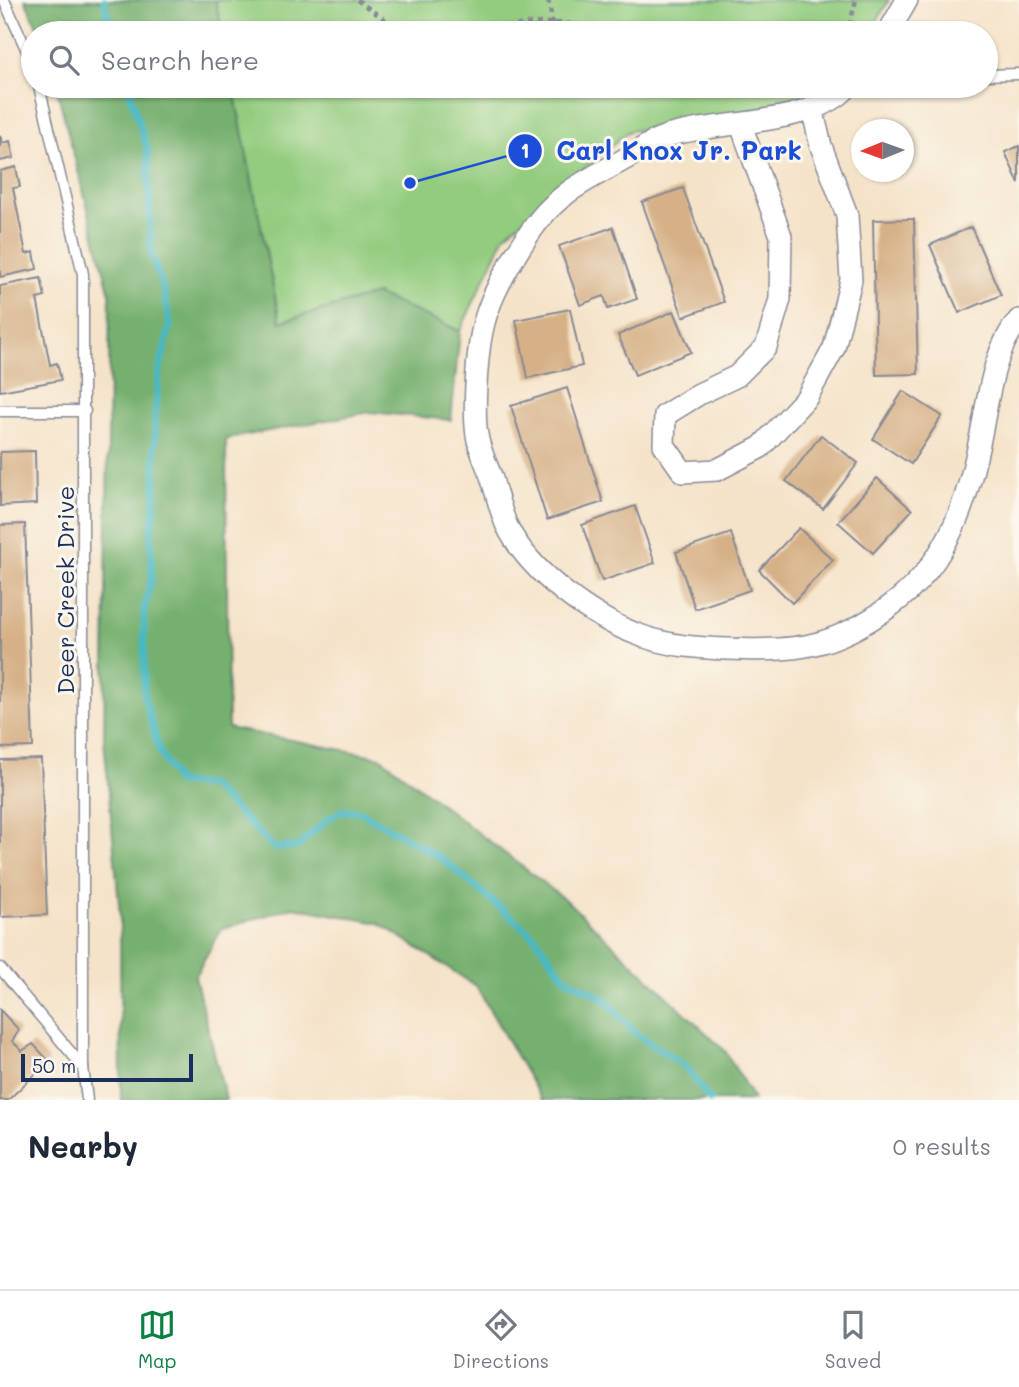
<!DOCTYPE html>
<style>
:root{--surface:#fff;--page:#f2f2f3;--text:#1f2937;--muted:#747a83;--line:#e0e1e3;--accent:#0b8043}
body{margin:0;font-family:Mali,sans-serif;background:var(--page);color:var(--text)}
.compass{position:absolute;left:851px;top:119px;width:63px;height:63px;border-radius:50%;background:var(--surface);box-shadow:0 2px 5px #0004;rotate:269deg}
.scale{position:absolute;left:21px;bottom:18px;width:172px;box-sizing:border-box;padding-left:7px;border:4px solid #1b2f5e;border-top:0;font-size:19px;line-height:24px;white-space:nowrap;color:#1b2f5e;-webkit-text-stroke:5px #fbf7ec;paint-order:stroke}
.list{margin:0;padding:0;list-style:none}
h2{display:flex;justify-content:space-between;align-items:center;height:91px;margin:0;padding:0 28px;font-size:30px}
h2 small{font-size:23px;font-weight:400;color:var(--muted)}
.icon{flex:none;width:38px;height:38px;fill:none;stroke:currentColor;stroke-width:2;stroke-linecap:round;stroke-linejoin:round}
.map{position:relative;flex:none;width:1019px;height:1100px;overflow:hidden}
.search{position:absolute;background:var(--surface);box-shadow:0 2px 5px #0004;left:21px;right:21px;top:21px;height:77px;display:flex;align-items:center;gap:18px;box-sizing:border-box;padding:0 24px;border-radius:38px;color:var(--muted);font-size:26px}
.sheet{height:189px;background:var(--surface)}
nav{display:flex;justify-content:space-around;align-items:center;box-sizing:border-box;height:98px;border-top:2px solid var(--line);background:var(--surface);font-size:19px;color:var(--muted)}
nav a{display:grid;justify-items:center;gap:4px}
nav .on{color:var(--accent)}
.map>svg:first-child{display:block}
</style>
<div class="map">
<svg width="1019" height="1100" viewBox="0 0 1019 1100">
<rect width="100%" height="100%" fill="#fbf7ec"/>
<filter id="ink" filterUnits="userSpaceOnUse"><feTurbulence type="fractalNoise" baseFrequency=".0143" numOctaves="2"/><feDisplacementMap in="SourceGraphic" scale="14" xChannelSelector="R" yChannelSelector="G"/><feConvolveMatrix kernelMatrix="1 2 1 2 8 2 1 2 1" color-interpolation-filters="sRGB"/></filter>
<filter id="wash" filterUnits="userSpaceOnUse"><feTurbulence type="fractalNoise" baseFrequency=".00686" numOctaves="4" result="noise"/><feDisplacementMap in="SourceGraphic" scale="28" xChannelSelector="R" yChannelSelector="G"/><feGaussianBlur stdDeviation="1.57" result="paint"/><feColorMatrix in="noise" values="0 0 0 0 0 0 0 0 0 0 0 0 0 0 0 0 0 1.4 0 .05"/><feComposite in="paint" operator="in"/></filter>
<g filter="url(#wash)">
<rect width="100%" height="100%" fill="#f5e3c9"/>
<!-- green -->
<g fill="#93cc7f" stroke="#577e6e" stroke-width="2">
<path d="M215 0H889L870 33H223Z"/>
<path d="M233 86H815L777 113 629 131 505 235 460 331 376 294 280 323Z"/>
</g>
<!-- forest -->
<g fill="#76b06e" stroke="#487066" stroke-width="2">
<path d="M25 0H215L223 33H40Z"/>
<path d="M56 86H233L280 322 376 294 460 331 451 420 370 412 226 439 228 728 380 757 568 902 725 1051 754 1100H542L476 986 379 923 293 907 221 929 195 977 226 1100H121L120 915 104 740 110 294Z"/>
</g>
<g fill="none" stroke-linecap="round" stroke-linejoin="round">
<!-- stream -->
<g stroke="#49b8c2" stroke-width="7">
<path d="M104 0 111 33"/>
<path d="M128 86 148 152 151 253 164 292 170 324 159 373 155 417V505L151 534 152 577 144 609V696L159 750 177 783 210 785 274 848 297 847 329 818 342 811H359L441 858 534 936 565 978 605 999 635 1033 686 1067 710 1100"/>
</g>
</g>
<g id="blocks">
<!-- building -->
<g fill="#d6b086">
<path d="M0 136 3 143 10 141 14 158 0 161Z"/>
<path d="M1019 146V184L1005 152Z"/>
<path d="M16 167 20 187 13 188 26 254 34 252 37 269 0 277V171Z"/>
<path d="M683 188 724 302 683 317 642 202Z"/>
<path d="M914 219 918 374 876 375 873 220Z"/>
<path d="M613 227 637 299 608 309 604 296 580 305 559 246Z"/>
<path d="M971 227 1001 295 959 313 930 245Z"/>
<path d="M41 278 45 297 37 299 50 365 57 363 61 380 0 391V286Z"/>
<path d="M570 309 582 366 528 378 516 320Z"/>
<path d="M674 311 691 352 635 375 618 335Z"/>
<path d="M567 388 603 502 547 520 511 406Z"/>
<path d="M903 391 942 416 911 464 873 439Z"/>
<path d="M821 435 858 463 823 509 786 481Z"/>
<path d="M35 451 36 504 0 506V452Z"/>
<path d="M877 478 912 510 873 553 838 522Z"/>
<path d="M635 506 655 563 602 581 582 525Z"/>
<path d="M25 524 33 747 0 748V525Z"/>
<path d="M799 528 833 560 792 603 759 570Z"/>
<path d="M731 533 750 590 695 609 676 552Z"/>
<path d="M41 759 47 915 0 917V760Z"/>
<path d="M0 1010 19 1030 12 1041 22 1051 33 1044 49 1061 8 1100H0Z"/>
</g>
</g>
</g>
<g filter="url(#ink)">
<use href="#blocks" fill-opacity="0" stroke="#888994" stroke-width="2"/>
<g fill="none" stroke-linecap="round" stroke-linejoin="round">
<defs>
<g id="lane">
<path d="M4 0 33 64"/>
<path d="M986 75 1019 74"/>
<path d="M39 86 83 274V1067L87 1100"/>
<path d="M0 411H85"/>
<path d="M0 968 83 1067"/>
</g>
<g id="street">
<path d="M888 33 907 0"/>
<path d="M848 86C817 126 709 121 664 137 651 141 638 152 627 158 588 180 556 193 531 231 512 259 490 295 483 327 477 352 473 410 477 435 479 449 486 463 491 476 496 492 500 509 506 524 528 572 593 619 642 636 670 646 698 648 727 649 795 652 833 648 889 607 954 561 972 486 985 413 991 381 998 344 1019 320"/>
<path d="M741 125 781 236 780 299 766 347 737 376 699 394 665 415 664 445 683 472 717 470 761 447 807 397 834 348 851 280 847 215 821 146 812 108"/>
</g>
</defs>
<!-- lane casing -->
<use href="#lane" stroke="#888994" stroke-width="13"/>
<!-- street casing -->
<use href="#street" stroke="#888994" stroke-width="24"/>
<!-- path -->
<g stroke="#888994" stroke-width="4.5" stroke-dasharray="5 5" stroke-linecap="butt">
<path d="M357 0 404 33"/>
<path d="M548 0 553 24"/>
<path d="M487 33C528 19 572 20 613 33"/>
<path d="M843 33 850 23 856 0"/>
<path d="M686 86 738 92 767 86"/>
</g>
<!-- lane -->
<use href="#lane" stroke="#fff" stroke-width="10"/>
<!-- street -->
<use href="#street" stroke="#fff" stroke-width="21"/>
</g>
</g>
<g text-anchor="middle" dominant-baseline="central" stroke-width="6" stroke-linejoin="round" paint-order="stroke">
<!-- street labels -->
<g font-size="24" fill="#1b2f5e" stroke="#fbf7ec">
<text transform="translate(64 590) rotate(-90)">Deer Creek Drive</text>
</g>
</g>
<!-- callouts -->
<path fill="none" stroke="#1d4ed8" stroke-width="2.5" d="M410 183L525 151"/>
<g fill="#1d4ed8" stroke="#fbf7ec" stroke-width="2.5">
<circle cx="410" cy="183" r="7"/>
<circle cx="525" cy="151" r="18"/>
</g>
<g font-size="21" text-anchor="middle" font-weight="bold" fill="#fff">
<text x="525" y="158">1</text>
</g>
<g font-size="26" text-anchor="middle" font-weight="bold" fill="#1d4ed8" stroke="#fbf7ec" stroke-width="6" stroke-linejoin="round" paint-order="stroke">
<text x="679" y="160">Carl Knox Jr. Park</text>
</g>
</svg>
<svg class="compass" viewBox="-18 -18 36 36"><path d="M0-13l5 13h-10z" fill="#e53935"/><path d="M0 13l5-13h-10z" fill="#747a83"/></svg>
<div class="scale">50 m</div>
<div class="search"><svg class="icon" aria-label="search" viewBox="0 0 24 24"><circle cx="10" cy="10" r="6"/><path d="M15 15l6 6"/></svg>Search here</div>
</div>
<section class="sheet">
<h2>Nearby<small>0 results</small></h2>
<ul class="list">
</ul>
</section>
<nav>
<a class="on"><svg class="icon" aria-label="map" viewBox="0 0 24 24"><path d="M3 6l6-2 6 2 6-2v14l-6 2-6-2-6 2zM9 4v14M15 6v14"/></svg>Map</a>
<a><svg class="icon" aria-label="directions" viewBox="0 0 24 24"><path d="M12 3l9 9-9 9-9-9zM9 14v-3h6M13 9l2 2-2 2"/></svg>Directions</a>
<a><svg class="icon" aria-label="saved" viewBox="0 0 24 24"><path d="M7 4h10v16l-5-4-5 4z"/></svg>Saved</a>
</nav>
